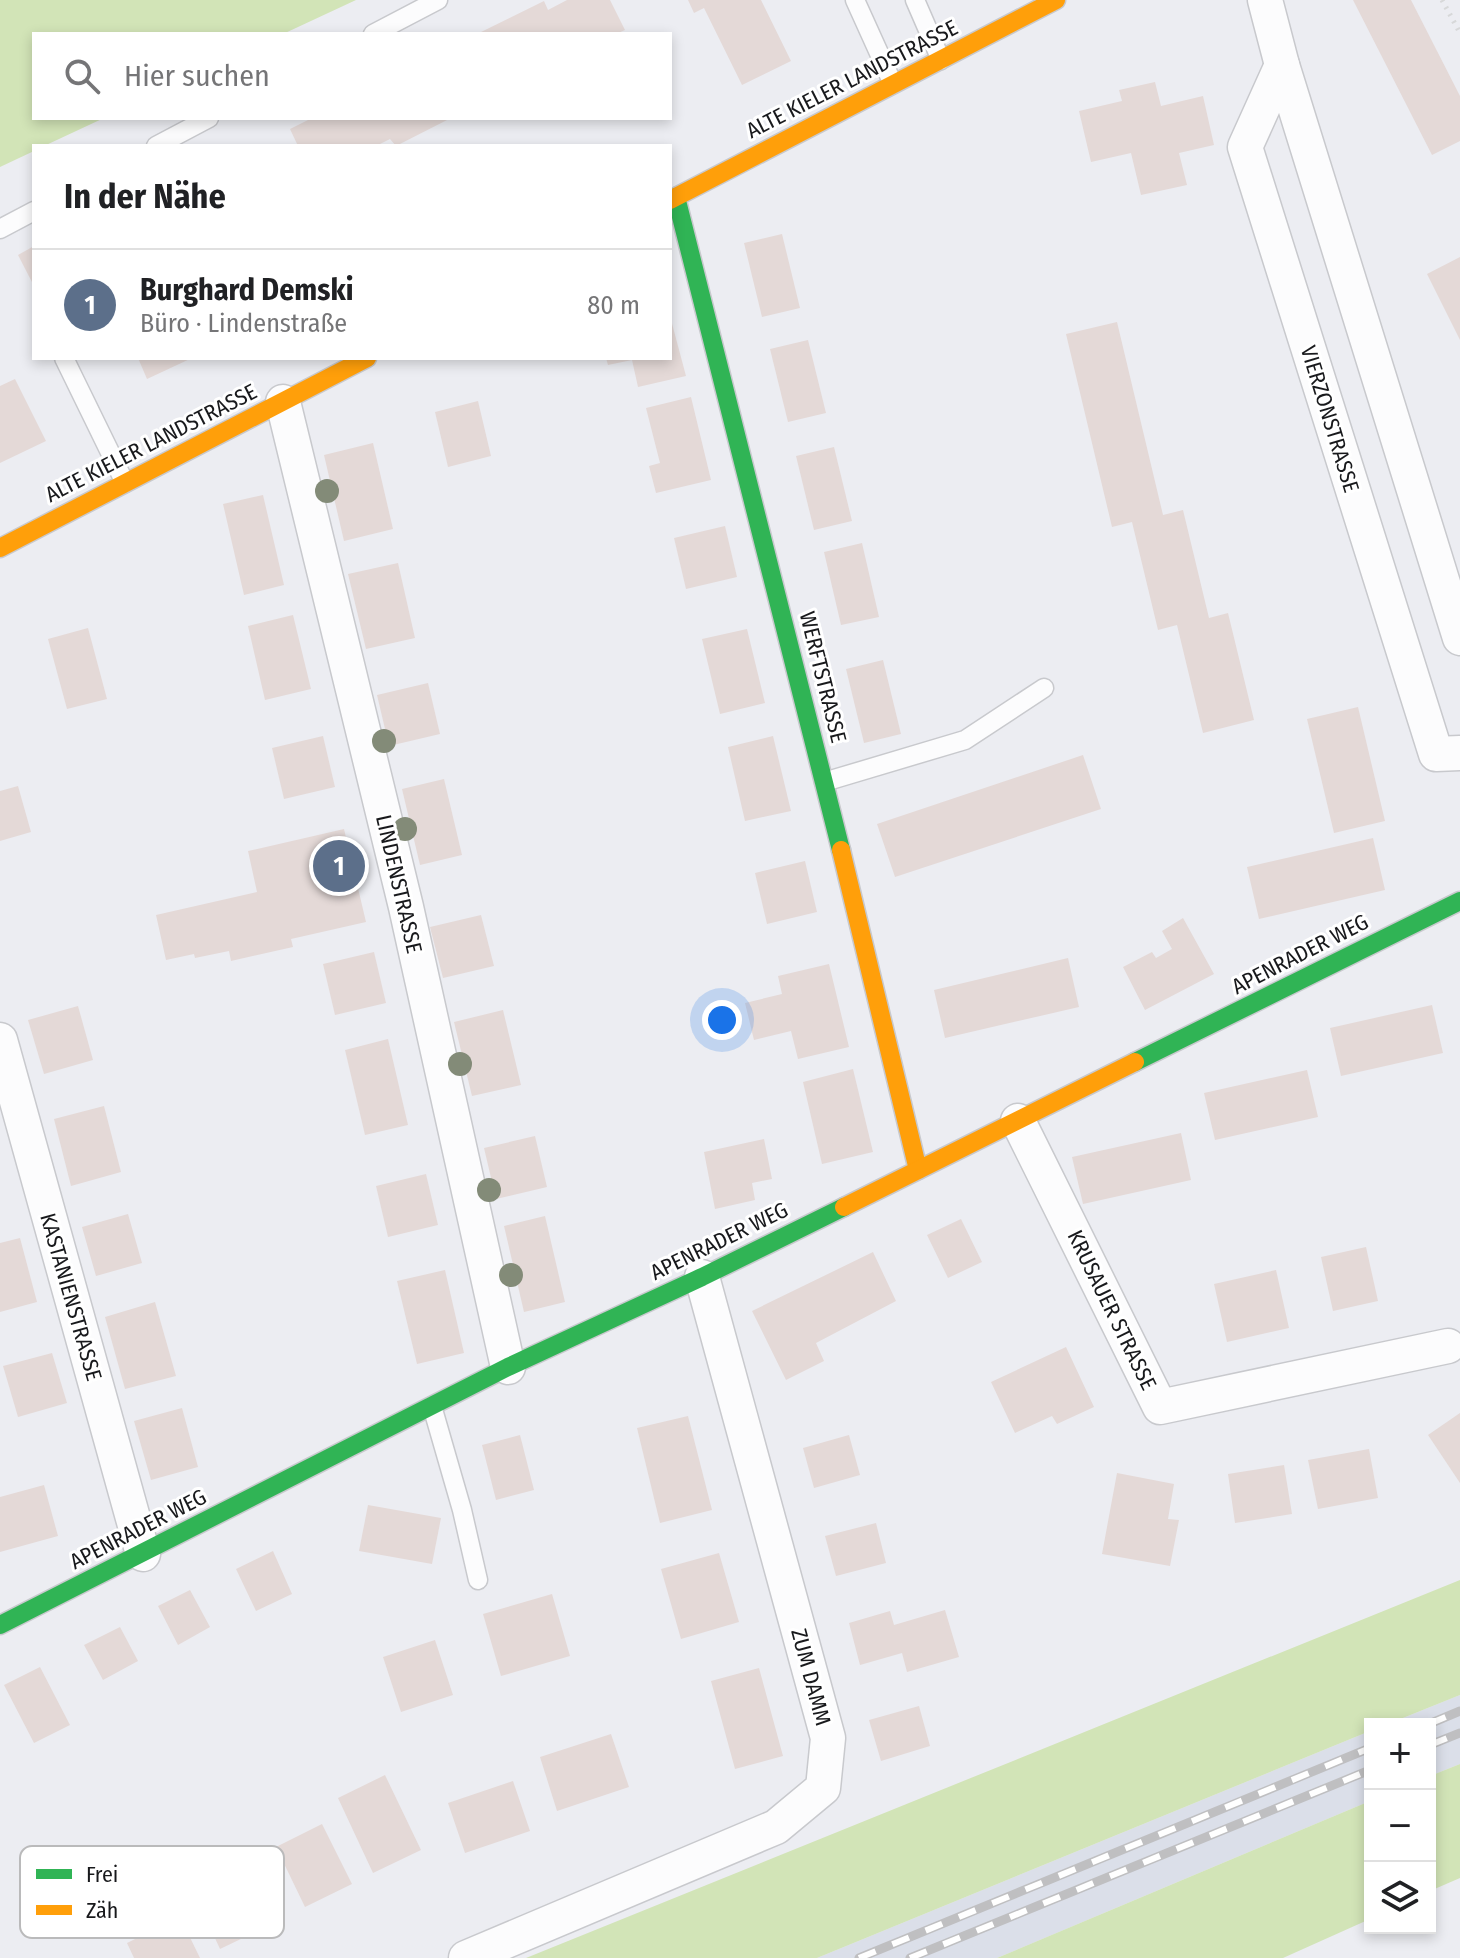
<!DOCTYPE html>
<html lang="de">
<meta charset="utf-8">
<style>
:root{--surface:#fff;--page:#f2f2f2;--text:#202124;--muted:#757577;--line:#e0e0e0;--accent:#7c3aed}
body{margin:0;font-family:"Fira Sans Condensed",sans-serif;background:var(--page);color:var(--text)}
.controls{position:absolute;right:24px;bottom:24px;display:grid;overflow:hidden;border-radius:0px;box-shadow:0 4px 12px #0003}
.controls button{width:72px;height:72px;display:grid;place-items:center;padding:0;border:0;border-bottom:2px solid var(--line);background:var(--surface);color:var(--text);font:40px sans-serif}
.you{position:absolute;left:722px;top:1020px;width:28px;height:28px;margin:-20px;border:6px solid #fff;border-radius:50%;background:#1a73e8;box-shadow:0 0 0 12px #1a73e833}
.badge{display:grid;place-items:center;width:52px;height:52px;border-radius:50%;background:var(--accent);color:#fff;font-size:26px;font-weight:700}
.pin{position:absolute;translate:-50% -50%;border:4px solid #fff;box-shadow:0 2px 8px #0006}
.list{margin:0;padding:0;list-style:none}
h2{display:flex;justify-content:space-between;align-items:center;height:104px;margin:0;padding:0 32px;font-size:34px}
h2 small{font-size:26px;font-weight:400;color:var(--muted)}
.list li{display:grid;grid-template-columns:52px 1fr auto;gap:24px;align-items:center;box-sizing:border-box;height:112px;padding:0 32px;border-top:2px solid var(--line)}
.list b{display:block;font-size:30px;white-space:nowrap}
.list p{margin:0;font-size:26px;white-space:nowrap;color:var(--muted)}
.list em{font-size:26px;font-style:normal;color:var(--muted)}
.icon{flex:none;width:44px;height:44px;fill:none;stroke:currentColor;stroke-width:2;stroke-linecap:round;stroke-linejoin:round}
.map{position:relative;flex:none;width:1460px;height:1958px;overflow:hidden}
.search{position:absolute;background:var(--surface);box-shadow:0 4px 12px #0003;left:32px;top:32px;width:640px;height:88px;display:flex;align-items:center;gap:20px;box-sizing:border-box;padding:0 28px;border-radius:0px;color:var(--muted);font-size:30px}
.panel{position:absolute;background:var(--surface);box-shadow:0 4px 12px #0003;left:32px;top:144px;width:640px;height:216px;border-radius:0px}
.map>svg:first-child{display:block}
</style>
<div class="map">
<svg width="1460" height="1958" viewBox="0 0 1460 1958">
<rect width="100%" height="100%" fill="#ecedf2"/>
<!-- built -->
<g fill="#dbdfe9">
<path d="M1460 1695V1764L1430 1776V1724H1388Z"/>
<path d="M1370 1731V1801L997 1958H817Z"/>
</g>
<!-- green -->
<g fill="#d2e4b7">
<path d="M0 0H356L283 34H34V118H104L44 146H34V151L0 167Z"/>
<path d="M1460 1580V1695L1388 1724H1370V1731L817 1958H526Z"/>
<path d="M1460 1764V1878L1430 1891V1776Z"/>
<path d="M1370 1801V1919L1283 1958H997Z"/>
</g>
<!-- building -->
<g fill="#e4d9d7">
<path d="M567 0H610L625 30 616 34H477L544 1 548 10Z"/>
<path d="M688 0H761L791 61 742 85 704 8 694 13Z"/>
<path d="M1353 0H1411L1460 96V141L1432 155Z"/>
<path d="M1155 82 1161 106 1203 96 1214 145 1179 153 1187 185 1141 195 1131 153 1091 162 1079 111 1122 101 1119 90Z"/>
<path d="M312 118H451L396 146 390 139 376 146H298L290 129Z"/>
<path d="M782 234 800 308 762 317 744 243Z"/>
<path d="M34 246V286L18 255Z"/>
<path d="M1460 257V340L1427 274Z"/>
<path d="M670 316 686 376 638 387 632 360 608 365 606 358H670Z"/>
<path d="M1117 322 1163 515 1183 510 1209 618 1228 613 1254 720 1203 733 1177 625 1158 630 1132 522 1112 527 1066 334Z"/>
<path d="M808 340 826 413 788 422 770 349Z"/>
<path d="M138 358H192L147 379Z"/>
<path d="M15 379 46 441 0 463V386Z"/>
<path d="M691 397 711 480 656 493 649 466 660 463 646 408Z"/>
<path d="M478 401 491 456 448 467 435 412Z"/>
<path d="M373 443 393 529 344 541 324 455Z"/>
<path d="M834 447 852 521 814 530 796 456Z"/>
<path d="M263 495 284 585 244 595 223 504Z"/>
<path d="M725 526 737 577 686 589 674 538Z"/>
<path d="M862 543 879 617 841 625 824 552Z"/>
<path d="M398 563 415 638 366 649 348 574Z"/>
<path d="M293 615 311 689 265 700 248 626Z"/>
<path d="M88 628 107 699 67 709 48 639Z"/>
<path d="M747 629 765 703 720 714 702 639Z"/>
<path d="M883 660 901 734 864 743 846 669Z"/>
<path d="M428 683 440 734 389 746 377 695Z"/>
<path d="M1358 707 1385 821 1334 833 1307 719Z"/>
<path d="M323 736 335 787 284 799 272 748Z"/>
<path d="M773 736 791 811 745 821 728 747Z"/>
<path d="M1083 755 1101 809 895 877 877 824Z"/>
<path d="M444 779 462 855 420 865 402 789Z"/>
<path d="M18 786 31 832 0 841V791Z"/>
<path d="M344 829 366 922 291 939 293 947 231 961 229 951 195 958 194 954 166 960 156 915 257 892 248 851Z"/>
<path d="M1373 838 1385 890 1259 919 1247 867Z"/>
<path d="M805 861 817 912 767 924 755 873Z"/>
<path d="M481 915 494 966 443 978 430 927Z"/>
<path d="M1183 918 1214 974 1145 1010 1123 967 1152 952 1156 958 1172 949 1162 931Z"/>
<path d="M374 952 386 1003 335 1015 323 964Z"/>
<path d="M1068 958 1079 1007 945 1038 934 990Z"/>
<path d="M829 964 849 1047 798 1059 791 1031 754 1040 745 1003 782 994 778 976Z"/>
<path d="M1432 1005 1443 1053 1341 1076 1330 1028Z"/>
<path d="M78 1006 93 1060 44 1074 28 1020Z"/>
<path d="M503 1010 521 1085 472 1096 454 1022Z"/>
<path d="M388 1039 408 1125 365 1135 345 1050Z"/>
<path d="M853 1069 873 1152 822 1164 803 1082Z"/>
<path d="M1307 1070 1318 1117 1215 1140 1204 1093Z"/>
<path d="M104 1106 121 1172 71 1186 54 1119Z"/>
<path d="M1181 1133 1191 1180 1083 1204 1072 1157Z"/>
<path d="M535 1136 547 1187 496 1199 484 1148Z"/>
<path d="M764 1139 772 1179 752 1183 755 1200 715 1209 704 1152Z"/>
<path d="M426 1174 438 1225 388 1237 376 1186Z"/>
<path d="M128 1214 142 1263 96 1276 82 1227Z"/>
<path d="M545 1216 565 1302 524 1312 504 1226Z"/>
<path d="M961 1219 982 1262 948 1278 927 1235Z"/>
<path d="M20 1238 37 1302 0 1312V1243Z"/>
<path d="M1366 1247 1378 1301 1333 1311 1321 1257Z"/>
<path d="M873 1252 896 1301 816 1343 824 1361 786 1380 752 1311Z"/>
<path d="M445 1270 464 1353 417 1364 397 1281Z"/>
<path d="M1276 1270 1289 1328 1227 1342 1214 1284Z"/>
<path d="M155 1302 176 1376 125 1389 105 1317Z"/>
<path d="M1066 1347 1094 1407 1057 1424 1052 1416 1015 1433 991 1382Z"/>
<path d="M52 1353 67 1403 18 1417 3 1366Z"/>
<path d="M182 1408 198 1467 151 1480 134 1421Z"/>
<path d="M1460 1413V1483L1428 1435Z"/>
<path d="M688 1416 712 1510 660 1523 637 1428Z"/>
<path d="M520 1435 534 1490 496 1500 482 1445Z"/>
<path d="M849 1435 860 1475 814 1488 803 1448Z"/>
<path d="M1369 1449 1378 1498 1318 1509 1308 1460Z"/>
<path d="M1284 1465 1292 1514 1235 1523 1228 1474Z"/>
<path d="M1117 1473 1174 1484 1168 1519 1179 1520 1170 1566 1102 1554Z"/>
<path d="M44 1485 58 1536 0 1552V1497Z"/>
<path d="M368 1505 441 1518 432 1564 359 1551Z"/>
<path d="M876 1523 886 1563 836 1576 825 1536Z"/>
<path d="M273 1551 292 1594 256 1611 236 1569Z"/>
<path d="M719 1553 739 1622 681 1639 661 1569Z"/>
<path d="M190 1590 210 1627 178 1645 158 1606Z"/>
<path d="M552 1594 570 1656 501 1676 483 1614Z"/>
<path d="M945 1610 959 1657 907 1672 902 1653 860 1665 849 1623 890 1611 894 1625Z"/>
<path d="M120 1627 138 1661 103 1680 84 1645Z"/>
<path d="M435 1640 453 1695 401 1712 383 1657Z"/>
<path d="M40 1667 70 1725 34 1743 4 1685Z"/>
<path d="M759 1668 783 1756 735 1769 711 1681Z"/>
<path d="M919 1706 930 1746 881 1761 869 1720Z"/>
<path d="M611 1734 629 1787 557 1811 540 1757Z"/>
<path d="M385 1775 421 1850 373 1873 338 1798Z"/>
<path d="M513 1781 530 1831 465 1853 448 1803Z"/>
<path d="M322 1824 352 1884 305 1907 276 1847Z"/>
<path d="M245 1877 268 1926 220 1949 197 1899Z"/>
<path d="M180 1917 200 1958H134L127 1943Z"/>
</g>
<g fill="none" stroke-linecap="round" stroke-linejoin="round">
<defs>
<g id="lane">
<path d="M855 0 893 84"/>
<path d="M915 0 941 60"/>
<path d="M373 34 438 0"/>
<path d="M156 146 209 118"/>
<path d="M0 229 34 211"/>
<path d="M64 358 125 483"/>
<path d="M824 782 965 740 1044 688"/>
<path d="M432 1406 462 1510 478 1580"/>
</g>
<g id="street">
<path d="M1265 0 1282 65 1460 638"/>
<path d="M1282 65 1245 147 1436 754 1460 753"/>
<path d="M283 402 406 907 508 1367"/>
<path d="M0 1040 143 1554"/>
<path d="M1018 1121 1160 1407 1448 1346"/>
<path d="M466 1958 776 1827 823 1788 828 1738 702 1277"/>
</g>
<g id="fast">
<path d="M676 197 841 850"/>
<path d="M1135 1062 1460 901"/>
<path d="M0 1625 508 1367 702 1277 844 1207"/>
</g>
<g id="slow">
<path d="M670 200 1056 0"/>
<path d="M0 548 367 358"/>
<path d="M841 850 918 1170"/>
<path d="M844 1207 1135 1062"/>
</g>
</defs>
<!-- lane casing -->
<use href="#lane" stroke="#c8c9cd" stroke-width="21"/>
<!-- street casing -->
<use href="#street" stroke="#c8c9cd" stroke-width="37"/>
<!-- fast casing -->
<use href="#fast" stroke="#c8c9cd" stroke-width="21"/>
<!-- slow casing -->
<use href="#slow" stroke="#c8c9cd" stroke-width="21"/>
<!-- path -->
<path stroke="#d7d8d9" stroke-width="5" stroke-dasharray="2 6" stroke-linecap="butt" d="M1442 0 1460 33"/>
<!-- lane -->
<use href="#lane" stroke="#fcfcfd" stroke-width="18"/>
<!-- street -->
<use href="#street" stroke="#fcfcfd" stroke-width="34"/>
<!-- fast -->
<use href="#fast" stroke="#30b455" stroke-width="18"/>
<!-- slow -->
<use href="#slow" stroke="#ff9f0a" stroke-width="18"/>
<defs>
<g id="rail">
<path d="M1429 1724 1460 1711"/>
<path d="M1430 1745 1460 1733"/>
<path d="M859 1958 1370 1748"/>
<path d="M910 1958 1370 1770"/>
</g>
</defs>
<!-- rail casing -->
<use href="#rail" stroke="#bfbfc1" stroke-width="9"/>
<!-- rail -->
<use href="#rail" stroke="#fff" stroke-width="6" stroke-dasharray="18" stroke-linecap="butt"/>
</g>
<!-- trees -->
<g fill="#838b78">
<circle cx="327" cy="491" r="12"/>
<circle cx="384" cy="741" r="12"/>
<circle cx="405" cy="829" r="12"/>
<circle cx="460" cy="1064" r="12"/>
<circle cx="489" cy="1190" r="12"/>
<circle cx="511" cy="1275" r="12"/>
</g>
<g text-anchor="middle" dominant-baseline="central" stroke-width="6" stroke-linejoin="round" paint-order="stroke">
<!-- street labels -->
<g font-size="22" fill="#18191c" stroke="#fff">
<text transform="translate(852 79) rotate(-27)">ALTE KIELER LANDSTRASSE</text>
<text transform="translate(1330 419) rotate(73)">VIERZONSTRASSE</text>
<text transform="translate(151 443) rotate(-27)">ALTE KIELER LANDSTRASSE</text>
<text transform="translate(823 677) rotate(76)">WERFTSTRASSE</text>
<text transform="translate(399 884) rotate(77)">LINDENSTRASSE</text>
<text transform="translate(1300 954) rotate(-27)">APENRADER WEG</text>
<text transform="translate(719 1241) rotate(-26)">APENRADER WEG</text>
<text transform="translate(71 1297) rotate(74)">KASTANIENSTRASSE</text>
<text transform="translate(1112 1310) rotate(64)">KRUSAUER STRASSE</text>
<text transform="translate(138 1529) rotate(-27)">APENRADER WEG</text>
<text transform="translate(811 1677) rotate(75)">ZUM DAMM</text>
</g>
</g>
<!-- legend -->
<rect x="20" y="1846" width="264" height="92" rx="12" fill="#fff" stroke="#bababb" stroke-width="2"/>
<rect x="36" y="1869" width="36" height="10" fill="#30b455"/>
<rect x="36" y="1905" width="36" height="10" fill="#ff9f0a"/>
<g font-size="22" fill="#18191c">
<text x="86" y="1882">Frei</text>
<text x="86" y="1918">Zäh</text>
</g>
</svg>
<div class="controls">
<button>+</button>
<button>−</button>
<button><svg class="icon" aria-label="layers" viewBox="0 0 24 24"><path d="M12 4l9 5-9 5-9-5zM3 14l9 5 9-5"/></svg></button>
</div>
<div class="you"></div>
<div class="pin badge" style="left:339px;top:866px;background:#5c6f8a">1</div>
<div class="search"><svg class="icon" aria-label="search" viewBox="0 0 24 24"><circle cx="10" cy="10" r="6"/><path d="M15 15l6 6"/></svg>Hier suchen</div>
<section class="panel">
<h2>In der Nähe<small></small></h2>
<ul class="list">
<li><span class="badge" style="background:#5c6f8a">1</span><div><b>Burghard Demski</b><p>Büro · Lindenstraße</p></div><em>80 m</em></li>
</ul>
</section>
</div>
